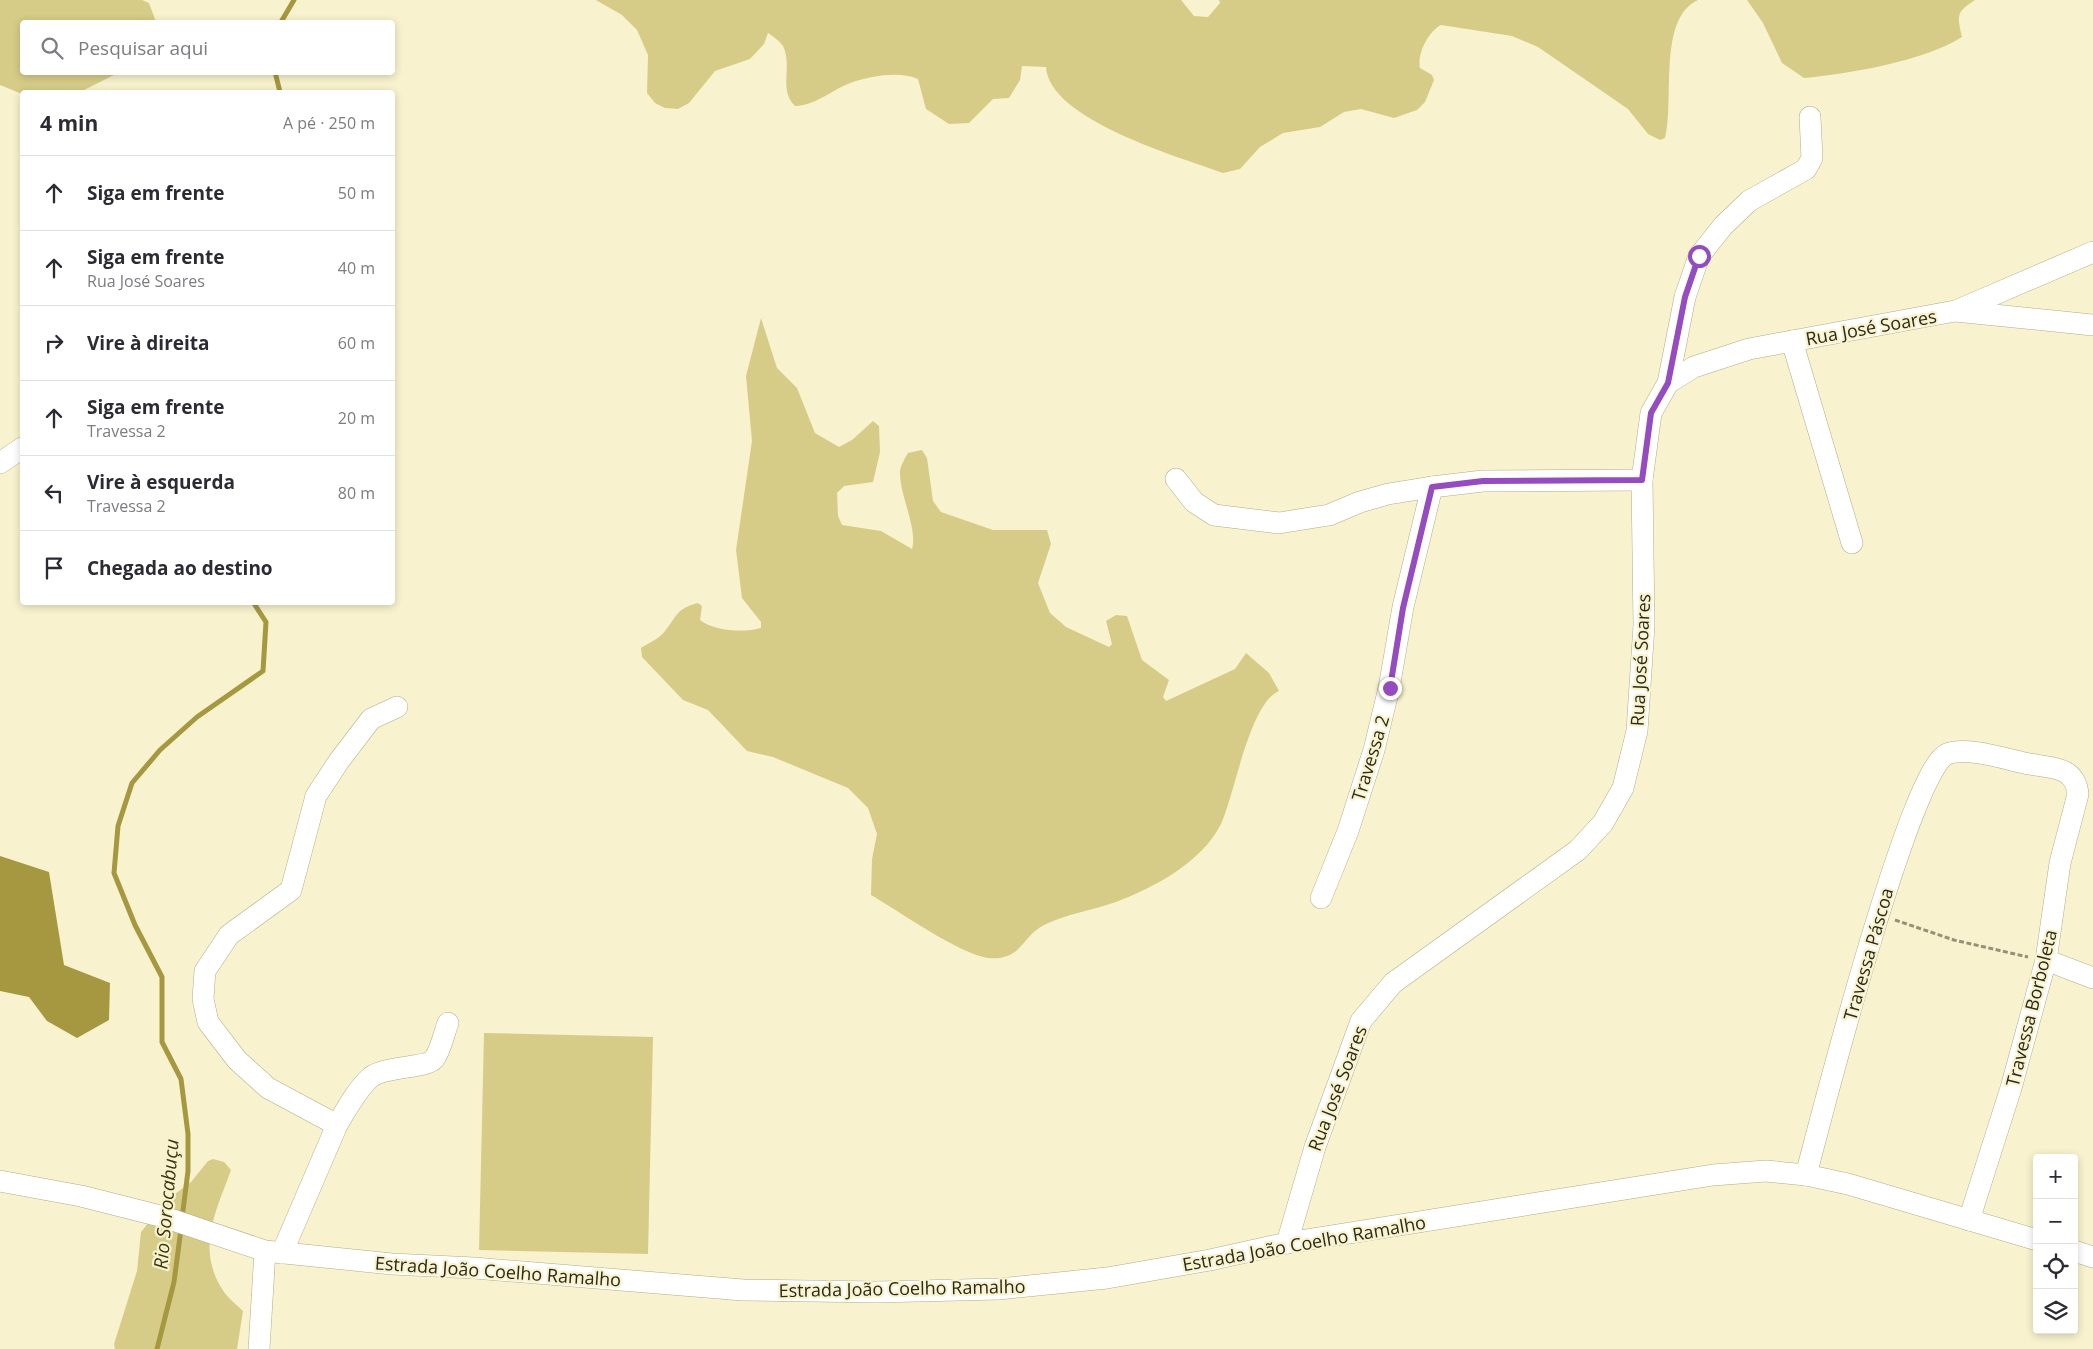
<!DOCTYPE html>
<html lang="pt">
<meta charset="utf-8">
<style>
:root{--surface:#fff;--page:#f7f7f7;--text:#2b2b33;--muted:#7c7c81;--line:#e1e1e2}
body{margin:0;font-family:"Open Sans",sans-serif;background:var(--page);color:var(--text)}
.controls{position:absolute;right:15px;bottom:15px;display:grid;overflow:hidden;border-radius:5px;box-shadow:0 2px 8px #0003}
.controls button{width:45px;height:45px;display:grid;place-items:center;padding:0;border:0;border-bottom:1px solid var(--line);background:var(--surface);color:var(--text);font:25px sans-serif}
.stop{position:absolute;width:15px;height:15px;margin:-11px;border:4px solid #944cbf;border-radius:50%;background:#fff}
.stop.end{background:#944cbf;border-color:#fff;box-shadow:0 1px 5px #0008}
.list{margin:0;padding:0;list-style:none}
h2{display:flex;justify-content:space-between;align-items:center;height:65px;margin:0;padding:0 20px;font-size:21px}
h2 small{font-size:16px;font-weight:400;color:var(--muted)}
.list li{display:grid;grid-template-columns:32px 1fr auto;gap:15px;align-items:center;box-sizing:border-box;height:75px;padding:0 20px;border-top:1px solid var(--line)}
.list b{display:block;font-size:19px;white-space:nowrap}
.list p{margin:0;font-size:16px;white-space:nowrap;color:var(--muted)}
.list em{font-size:16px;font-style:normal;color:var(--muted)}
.icon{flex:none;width:28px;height:28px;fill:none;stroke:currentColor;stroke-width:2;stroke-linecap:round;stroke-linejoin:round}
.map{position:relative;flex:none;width:2093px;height:1349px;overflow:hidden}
.search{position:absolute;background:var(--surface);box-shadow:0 2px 8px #0003;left:20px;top:20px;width:375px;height:55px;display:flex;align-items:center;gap:12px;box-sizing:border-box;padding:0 18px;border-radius:5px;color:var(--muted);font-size:19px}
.panel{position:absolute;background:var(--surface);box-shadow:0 2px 8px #0003;left:20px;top:90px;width:375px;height:515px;border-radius:5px}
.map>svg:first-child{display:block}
</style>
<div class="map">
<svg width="2093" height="1349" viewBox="0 0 2093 1349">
<rect width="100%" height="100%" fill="#f8f3ce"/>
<!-- green -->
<g fill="#d6cc88">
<path d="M0 0H142L149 3 156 22H22V72L118 73 80 92 22 94 0 85Z"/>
<path d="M596 0H1181L1194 16 1208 17 1220 3 1219 0H1698C1657 19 1675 100 1665 138L1660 140 1648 134 1628 109 1538 47 1512 36 1441 25C1428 32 1417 54 1420 68L1432 75 1434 80 1425 102 1417 110 1394 118 1361 109 1344 112 1320 127 1283 133 1260 147 1240 169 1223 173C1180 157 1049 120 1046 67L1022 66 1020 80 1009 98 993 99 969 123 949 124 926 109 918 79C899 71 872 76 853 82 832 89 818 105 795 106 778 89 793 67 783 46 780 41 772 36 768 33L764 44 750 59 715 71 689 103 678 109 665 108 655 103 647 93 648 55 637 30 622 15Z"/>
<path d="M1747 0H1975C1956 12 1957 15 1962 37 1925 61 1848 74 1804 78L1782 63 1763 23Z"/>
<path d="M761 318 777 368 797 388 815 433 839 447 852 440 873 421 879 426 880 452 873 482 844 486 837 493 838 516 842 525 881 531 912 549C918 528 899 495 900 471 901 465 905 458 908 453L922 450 927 458 933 501 941 512 993 530H1047L1051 544 1038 583 1050 613 1066 627 1109 647 1112 644 1106 621 1116 615 1127 616 1142 660 1169 680 1163 697 1166 701 1235 669 1246 653 1269 673 1279 691C1249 704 1235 794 1221 824 1201 863 1155 887 1116 902 1093 910 1066 914 1044 925 1022 936 1022 961 988 958 959 954 899 911 871 895L872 859 877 834 868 808 848 788 773 757 747 751 708 710 683 700 642 657 641 648C649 643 660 638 665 631 677 616 677 608 698 603L702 606 700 620C714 631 744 633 761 628V622L742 598 736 550 752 441 746 376Z"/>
<path d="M484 1033 653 1037 648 1254 479 1250Z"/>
<path d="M213 1159 224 1162 231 1170C216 1212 195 1249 224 1292 229 1299 237 1305 243 1311L237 1349H115L114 1344 137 1271 141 1232 167 1200 191 1182 208 1161Z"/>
</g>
<!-- water -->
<path fill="#a69840" d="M0 856 49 872 64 965 110 983 109 1020 77 1038 47 1021 29 997 0 991Z"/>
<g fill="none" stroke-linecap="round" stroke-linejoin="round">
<!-- stream -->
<g stroke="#a69840" stroke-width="5">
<path d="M281 22 294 0"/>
<path d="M275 72 280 92"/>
<path d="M182 1218 188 1171V1134L181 1079 162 1042V977L135 925 114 873 118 826 132 783 160 750 197 717 263 671 266 622 253 602"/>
<path d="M157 1349 174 1282 181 1229"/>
</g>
<defs>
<g id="minor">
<path d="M1958 310 2093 252"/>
<path d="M1792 341 1852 543"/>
<path d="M1668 383 1685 297 1699 256 1723 226 1749 201 1806 169 1812 158 1810 117"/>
<path d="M0 463 22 448"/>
<path d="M1176 479 1194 502 1214 515 1279 523 1329 515 1360 502 1388 494 1432 487"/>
<path d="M1321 898 1348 831 1374 750 1389 688 1403 607 1432 487 1483 481 1642 480"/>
<path d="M2046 960 2093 978"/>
<path d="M337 1125 268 1088 237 1060 208 1022 203 999 205 971 229 935 291 890 316 796 339 761 371 719 397 707"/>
<path d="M1806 1175C1821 1118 1910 769 1947 754 1967 746 2008 760 2029 764 2052 768 2075 766 2078 794L2060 863 2046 960 2011 1088 1969 1220"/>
<path d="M0 1181 81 1196 164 1217 265 1251 392 1264 474 1268 743 1290 877 1292 999 1289 1107 1278 1210 1260 1287 1243 1713 1175 1766 1171 1806 1175 1848 1184 2037 1240"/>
<path d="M1287 1243 1315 1147 1361 1021 1393 983 1578 850 1603 823 1623 788 1637 731 1644 625 1642 480 1651 413 1668 383 1694 367 1749 349 1955 311 2093 325"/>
<path d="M2074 1251 2093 1257"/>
<path d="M282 1253 337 1125C346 1110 357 1089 371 1077 385 1066 427 1068 434 1059 441 1050 444 1033 448 1023"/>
<path d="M259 1349 265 1251"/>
</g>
</defs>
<!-- minor casing -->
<use href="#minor" stroke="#b1ac89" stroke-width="22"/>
<!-- path -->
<path stroke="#959177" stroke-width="3" stroke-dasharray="5 2.5" stroke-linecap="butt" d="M1895 920 1954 940 2028 957"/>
<!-- minor -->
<use href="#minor" stroke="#fff" stroke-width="21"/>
</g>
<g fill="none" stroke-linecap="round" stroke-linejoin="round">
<!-- route -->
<path stroke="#944cbf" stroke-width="6" d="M1390 688 1403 608 1432 487 1483 481 1642 480 1651 413 1668 383 1685 297 1699 256"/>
</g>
<g text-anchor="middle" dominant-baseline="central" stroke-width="4.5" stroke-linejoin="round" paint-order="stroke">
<!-- street labels -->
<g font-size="18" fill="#2b291a" stroke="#f8f3ce">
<text transform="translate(1871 327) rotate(-10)">Rua José Soares</text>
<text transform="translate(1640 660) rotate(-87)">Rua José Soares</text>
<text transform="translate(1370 758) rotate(-73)">Travessa 2</text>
<text transform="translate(1868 954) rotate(-74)">Travessa Páscoa</text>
<text transform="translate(2031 1008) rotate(-76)">Travessa Borboleta</text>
<text transform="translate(1337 1088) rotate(-69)">Rua José Soares</text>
<text transform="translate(1304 1243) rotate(-10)">Estrada João Coelho Ramalho</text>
<text transform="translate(498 1271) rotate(4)">Estrada João Coelho Ramalho</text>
<text transform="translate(902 1288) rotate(-1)">Estrada João Coelho Ramalho</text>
</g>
<!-- water labels -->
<g font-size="19" font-style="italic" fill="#3d3710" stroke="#f8f3ce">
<text transform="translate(166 1204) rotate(-85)">Rio Sorocabuçu</text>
</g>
</g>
</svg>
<div class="controls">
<button>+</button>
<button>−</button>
<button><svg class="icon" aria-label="locate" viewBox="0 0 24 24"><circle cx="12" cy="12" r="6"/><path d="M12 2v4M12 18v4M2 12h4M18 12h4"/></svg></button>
<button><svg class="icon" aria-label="layers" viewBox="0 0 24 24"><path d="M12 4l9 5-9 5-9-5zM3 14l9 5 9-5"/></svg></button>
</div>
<div class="stop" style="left:1699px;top:256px"></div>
<div class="stop end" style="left:1390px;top:688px"></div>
<div class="search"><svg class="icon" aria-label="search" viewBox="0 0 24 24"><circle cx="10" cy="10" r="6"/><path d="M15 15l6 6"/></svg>Pesquisar aqui</div>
<section class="panel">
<h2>4 min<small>A pé · 250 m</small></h2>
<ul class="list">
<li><svg class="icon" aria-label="ahead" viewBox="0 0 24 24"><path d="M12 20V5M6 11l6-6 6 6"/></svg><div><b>Siga em frente</b></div><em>50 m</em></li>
<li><svg class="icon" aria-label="ahead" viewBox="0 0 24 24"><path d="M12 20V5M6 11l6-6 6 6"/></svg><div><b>Siga em frente</b><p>Rua José Soares</p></div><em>40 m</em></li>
<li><svg class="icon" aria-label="right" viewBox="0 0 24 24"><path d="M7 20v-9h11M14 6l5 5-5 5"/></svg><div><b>Vire à direita</b></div><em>60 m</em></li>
<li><svg class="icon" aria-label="ahead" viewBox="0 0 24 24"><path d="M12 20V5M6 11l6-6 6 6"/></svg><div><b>Siga em frente</b><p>Travessa 2</p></div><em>20 m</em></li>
<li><svg class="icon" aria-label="left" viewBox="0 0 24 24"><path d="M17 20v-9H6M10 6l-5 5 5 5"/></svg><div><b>Vire à esquerda</b><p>Travessa 2</p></div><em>80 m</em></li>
<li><svg class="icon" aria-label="arrive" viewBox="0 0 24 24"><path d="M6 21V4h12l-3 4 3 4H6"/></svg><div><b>Chegada ao destino</b></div></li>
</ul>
</section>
</div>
